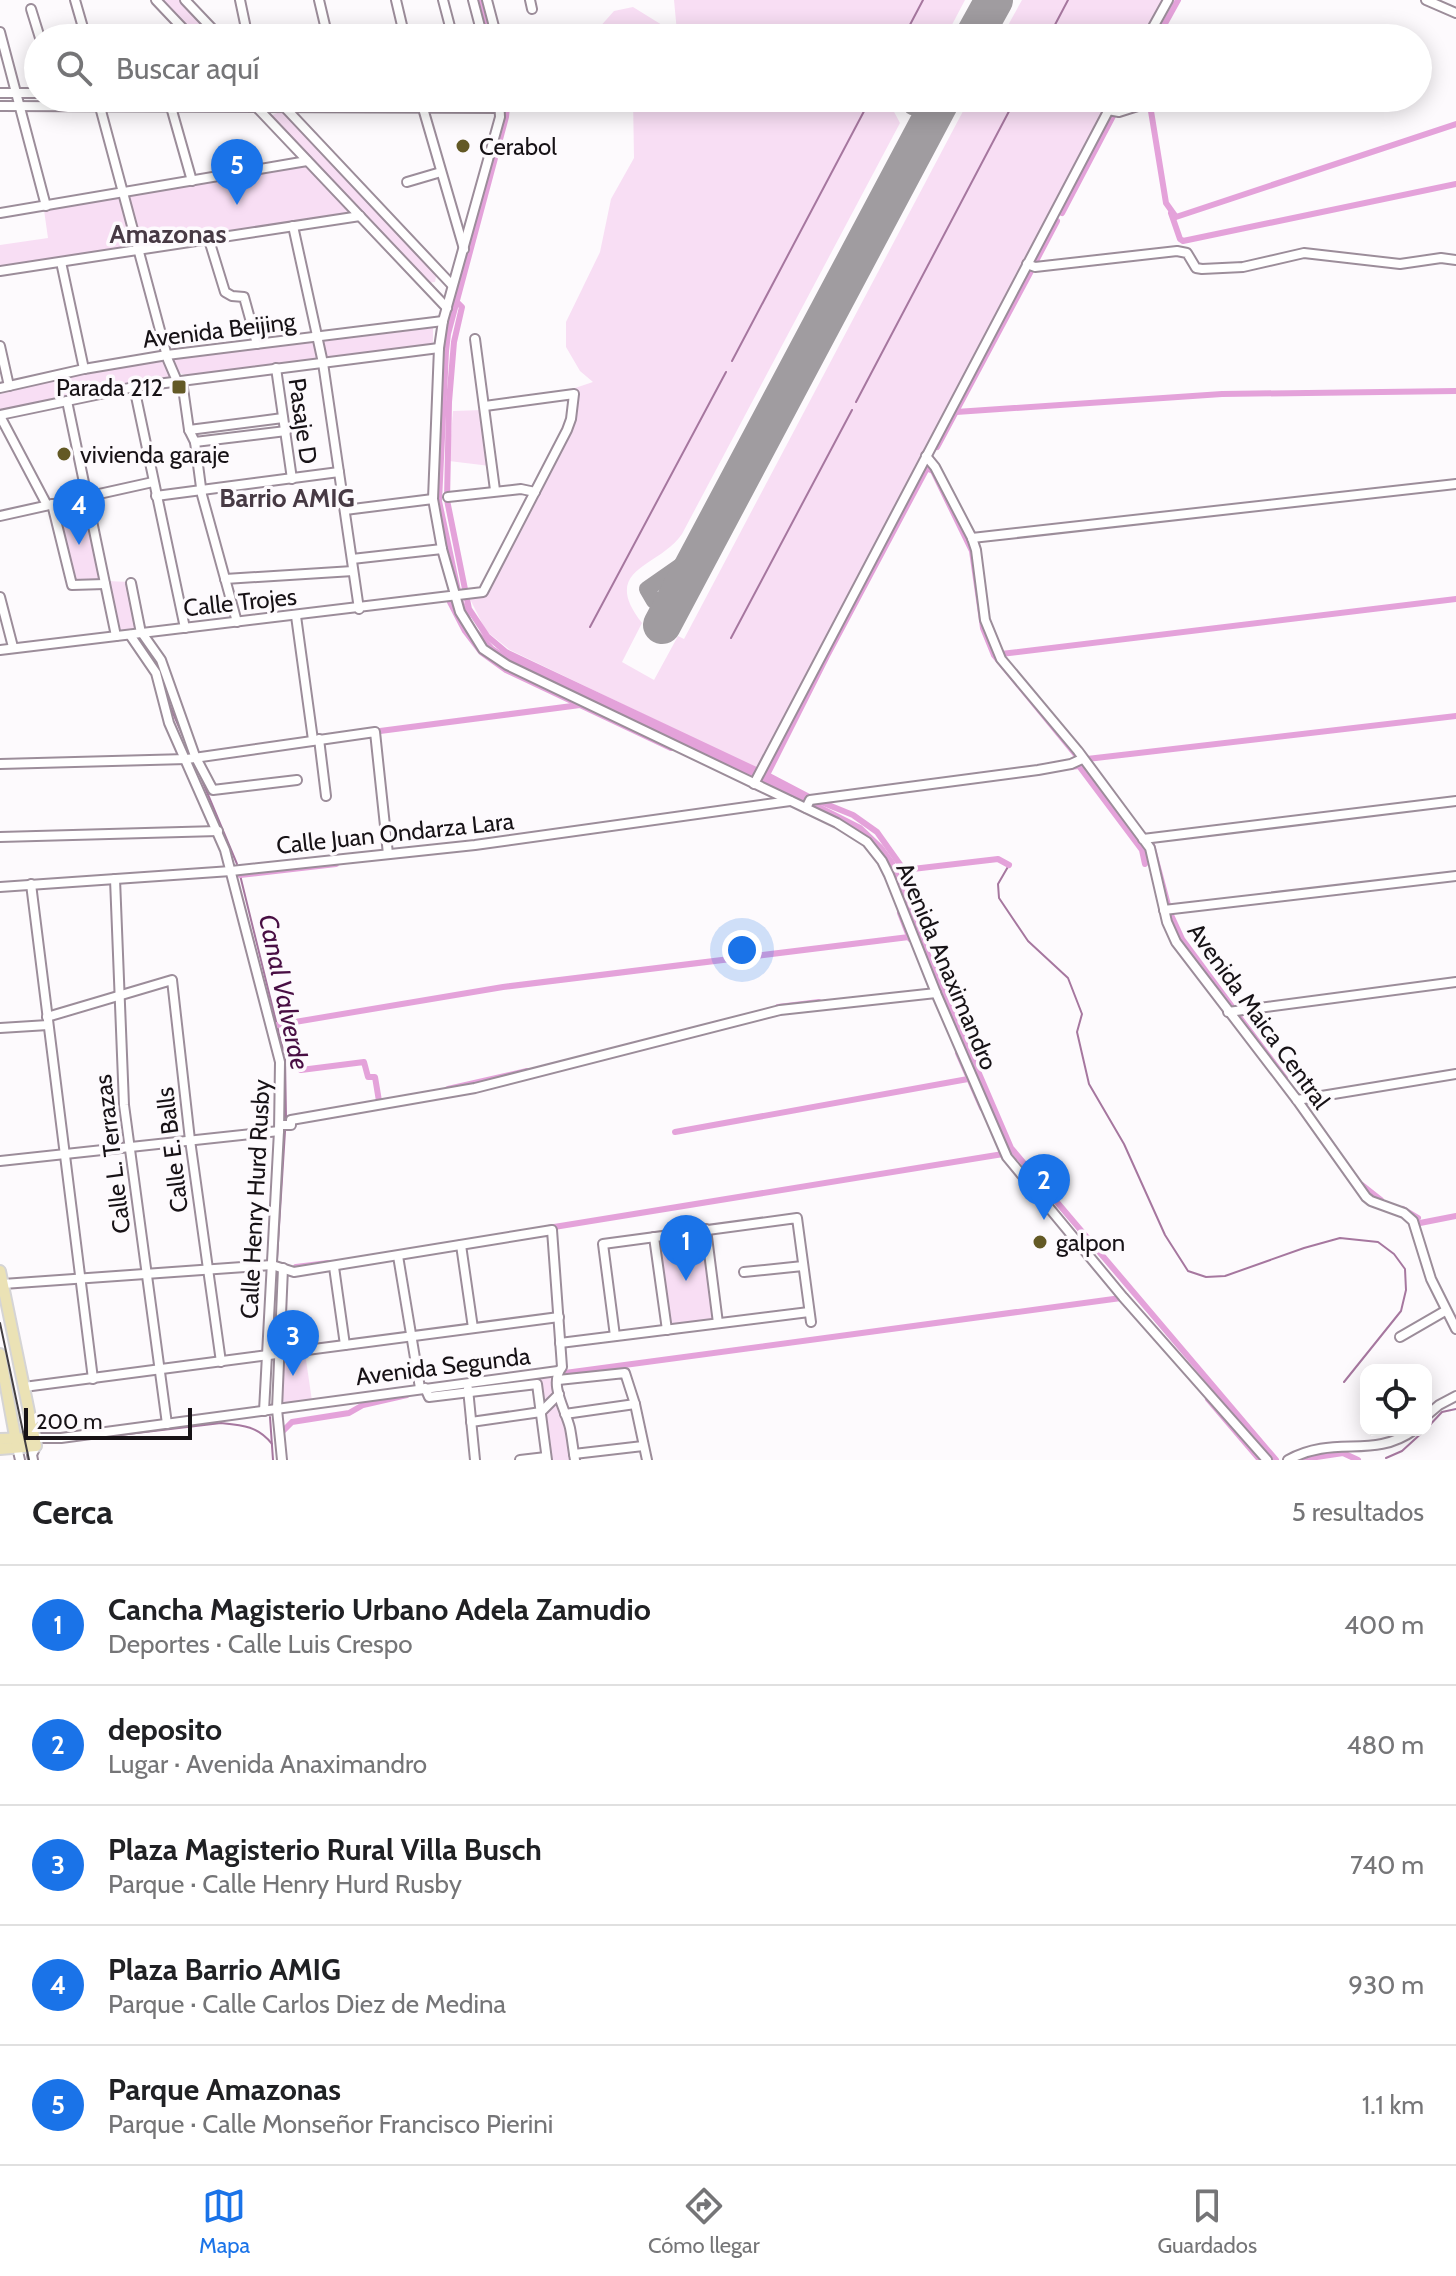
<!DOCTYPE html>
<html lang="es">
<meta charset="utf-8">
<style>
:root{--surface:#fff;--page:#f2f2f2;--text:#202124;--muted:#757577;--line:#e0e0e0;--accent:#1a73e8}
body{margin:0;font-family:Cabin,sans-serif;background:var(--page);color:var(--text)}
.controls{position:absolute;right:24px;bottom:24px;display:grid;overflow:hidden;border-radius:16px;box-shadow:0 4px 20px #0003}
.controls button{width:72px;height:72px;display:grid;place-items:center;padding:0;border:0;border-bottom:2px solid var(--line);background:var(--surface);color:var(--text);font:40px sans-serif}
.scale{position:absolute;left:24px;bottom:20px;width:168px;box-sizing:border-box;padding-left:8px;border:4px solid #171216;border-top:0;font-size:22px;line-height:28px;white-space:nowrap;color:#171216;-webkit-text-stroke:6px #fdfafd;paint-order:stroke}
.you{position:absolute;left:742px;top:950px;width:28px;height:28px;margin:-20px;border:6px solid #fff;border-radius:50%;background:#1a73e8;box-shadow:0 0 0 12px #1a73e833}
.badge{display:grid;place-items:center;width:52px;height:52px;border-radius:50%;background:var(--accent);color:#fff;font-size:26px;font-weight:700}
.pin{position:absolute;translate:-50% -66px;filter:drop-shadow(0 2px 4px #0008)}
.pin::after{content:'';position:absolute;top:42px;width:28px;height:24px;background:inherit;clip-path:polygon(0 0,100% 0,50% 100%)}
.list{margin:0;padding:0;list-style:none}
h2{display:flex;justify-content:space-between;align-items:center;height:104px;margin:0;padding:0 32px;font-size:34px}
h2 small{font-size:26px;font-weight:400;color:var(--muted)}
.list li{display:grid;grid-template-columns:52px 1fr auto;gap:24px;align-items:center;box-sizing:border-box;height:120px;padding:0 32px;border-top:2px solid var(--line)}
.list b{display:block;font-size:30px;white-space:nowrap}
.list p{margin:0;font-size:26px;white-space:nowrap;color:var(--muted)}
.list em{font-size:26px;font-style:normal;color:var(--muted)}
.icon{flex:none;width:44px;height:44px;fill:none;stroke:currentColor;stroke-width:2;stroke-linecap:round;stroke-linejoin:round}
.map{position:relative;flex:none;width:1456px;height:1460px;overflow:hidden}
.search{position:absolute;background:var(--surface);box-shadow:0 4px 20px #0003;left:24px;right:24px;top:24px;height:88px;display:flex;align-items:center;gap:20px;box-sizing:border-box;padding:0 28px;border-radius:44px;color:var(--muted);font-size:30px}
.sheet{height:704px;background:var(--surface)}
nav{display:flex;justify-content:space-around;align-items:center;box-sizing:border-box;height:112px;border-top:2px solid var(--line);background:var(--surface);font-size:22px;color:var(--muted)}
nav a{display:grid;justify-items:center;gap:4px}
nav .on{color:var(--accent)}
.map>svg:first-child{display:block}
</style>
<div class="map">
<svg width="1456" height="1460" viewBox="0 0 1456 1460">
<rect width="100%" height="100%" fill="#fdfafd"/>
<!-- green -->
<g fill="#f8def4">
<path d="M160 0H181L218 38H197Z"/>
<path d="M674 0H965L945 38H590L614 11 633 7 675 33 677 32Z"/>
<path d="M1022 0H1163L1142 38H1001Z"/>
<path d="M286 98H414L415 103H289Z"/>
<path d="M633 98H890L892 108 900 123 682 534C659 568 599 568 642 623L622 662 654 680 678 636 684 639 970 98H1111L758 769 510 650 486 631 470 599 486 594 572 425 575 388 593 382 580 371 566 347V322L600 252 611 199 634 158Z"/>
<path d="M280 112 286 113 437 272 435 282 428 283 272 120V115Z"/>
<path d="M305 166 311 168 351 211 347 215 141 246 128 199 129 195Z"/>
<path d="M119 197 135 247 0 268V245L48 238 44 210Z"/>
<path d="M433 328V344L185 375 177 372 171 359Z"/>
<path d="M164 359 171 378 0 410V394L85 373Z"/>
<path d="M483 410 490 466 449 461 453 411Z"/>
<path d="M79 502 84 505 101 576 97 581 74 579 56 509Z"/>
<path d="M107 581 129 582 136 627 134 630 122 632 118 630Z"/>
<path d="M701 1234 714 1320 668 1326 658 1241Z"/>
<path d="M305 1353 312 1401 280 1404 281 1360 284 1356Z"/>
<path d="M555 1378 556 1403 567 1430 571 1460H550L539 1379Z"/>
</g>
<g fill="none" stroke-linecap="round" stroke-linejoin="round">
<!-- stream -->
<g stroke="#a6779f" stroke-width="2">
<path d="M903 38 923 0"/>
<path d="M1048 38 1068 0"/>
<path d="M732 361 871 98"/>
<path d="M856 402 1016 98"/>
<path d="M590 627 726 372"/>
<path d="M731 638 852 410"/>
<path d="M140 641 156 659"/>
<path d="M160 669 170 706 190 753"/>
<path d="M196 766 237 864"/>
<path d="M1009 865 998 884 999 898 1028 941 1068 978 1082 1014 1077 1032 1089 1084 1124 1144 1165 1235 1188 1271 1206 1277 1225 1276 1304 1248 1340 1238 1378 1242 1394 1254 1405 1269 1406 1290 1401 1311 1344 1382"/>
<path d="M240 875 285 1058 286 1118"/>
<path d="M277 1259 285 1131"/>
<path d="M270 1417 273 1460"/>
<path d="M1426 1429 1442 1412 1456 1409"/>
<path d="M61 1442 221 1423C242 1425 258 1426 272 1444"/>
<path d="M1386 1458 1402 1451 1425 1430"/>
</g>
<!-- canal -->
<g stroke="#e4a2da" stroke-width="6">
<path d="M481 0 492 38"/>
<path d="M1157 38 1178 0"/>
<path d="M1150 105 1166 203 1176 217 1456 124"/>
<path d="M1119 107 1126 98"/>
<path d="M1062 213 1113 116"/>
<path d="M1171 213 1180 239 1183 241 1456 184"/>
<path d="M1036 261 1057 221"/>
<path d="M457 302 462 307 454 342 449 402 447 500 469 609 487 636 506 652 756 770"/>
<path d="M956 412 1222 394 1456 391"/>
<path d="M937 447 1031 271"/>
<path d="M450 602 465 631 481 652 506 670 671 748"/>
<path d="M468 619 460 600 439 501 446 351 448 334 506 117 508 98"/>
<path d="M476 632 492 649 504 657 753 774"/>
<path d="M1001 654 1456 599"/>
<path d="M380 731 580 705"/>
<path d="M1090 763 1087 759 1456 716"/>
<path d="M1070 767 1079 766 1142 850 1145 864"/>
<path d="M763 779 860 828 881 848 892 863 922 941 1011 1148 1276 1460"/>
<path d="M809 797 767 775 827 656 927 468 933 471 972 551 983 628 994 655 1077 756"/>
<path d="M821 802 853 815 877 832 904 870 998 859 1009 865"/>
<path d="M1151 841 1168 905"/>
<path d="M240 875 336 864"/>
<path d="M900 913 910 939"/>
<path d="M1171 915 1182 939 1233 1008"/>
<path d="M778 1007 819 1002"/>
<path d="M1237 1014 1285 1078"/>
<path d="M277 1025 503 987 909 937"/>
<path d="M958 1053 982 1108"/>
<path d="M301 1070 364 1062 368 1077H375L379 1101"/>
<path d="M448 1089 527 1071"/>
<path d="M675 1132 968 1079"/>
<path d="M1362 1185 1381 1200"/>
<path d="M1403 1209 1418 1218"/>
<path d="M1420 1223 1456 1216"/>
<path d="M548 1228 1003 1154 1005 1157"/>
<path d="M296 1267 328 1263"/>
<path d="M565 1373 1121 1298"/>
<path d="M1208 1399 1260 1460"/>
<path d="M283 1431 292 1422 349 1413 363 1405 407 1395"/>
<path d="M1297 1460 1343 1453 1358 1460"/>
</g>
<!-- taxiway -->
<g stroke="#a09ca0" stroke-width="16">
<path d="M907 98 912 107"/>
<path d="M654 601 647 589 700 552"/>
</g>
<!-- runway -->
<g stroke="#a09ca0" stroke-width="38">
<path d="M973 38 994 0"/>
<path d="M662 625 942 98"/>
</g>
<defs>
<g id="minor">
<path d="M75 0 86 38"/>
<path d="M156 0 192 38"/>
<path d="M185 0 221 38"/>
<path d="M240 0 248 38"/>
<path d="M319 0 328 38"/>
<path d="M396 0 405 38"/>
<path d="M443 0 453 38"/>
<path d="M473 0 483 38"/>
<path d="M487 0 497 38"/>
<path d="M530 0 532 9"/>
<path d="M1426 0 1456 13"/>
<path d="M31 9 40 38"/>
<path d="M0 32 46 206"/>
<path d="M1147 38 1168 0"/>
<path d="M0 93H38"/>
<path d="M101 98 100 107 168 360 177 381"/>
<path d="M248 98 447 308"/>
<path d="M276 98 452 285"/>
<path d="M420 98 464 249"/>
<path d="M499 98 500 117 443 321 439 348 433 499 442 549 460 612 483 649 507 665 837 823 867 842 882 861 889 875 936 993 1007 1157 1123 1297 1267 1460"/>
<path d="M499 103 515 102 514 98"/>
<path d="M0 106 500 108"/>
<path d="M171 107 192 181"/>
<path d="M1108 110 1119 112 1163 98"/>
<path d="M407 182 441 172"/>
<path d="M0 213 307 161"/>
<path d="M293 226 323 363 359 609"/>
<path d="M209 240 225 292 232 296 244 297 257 344"/>
<path d="M61 262 84 369"/>
<path d="M1027 264 1035 267 1177 251 1187 253 1196 268 1202 269 1243 267 1304 253 1400 264 1441 258 1456 260"/>
<path d="M0 271 360 216"/>
<path d="M475 339 495 490"/>
<path d="M0 346 9 386"/>
<path d="M276 368 292 479"/>
<path d="M182 381 189 430 195 442 202 495 237 622"/>
<path d="M134 387 185 628"/>
<path d="M0 388 84 369 167 355 443 321"/>
<path d="M67 401 116 636"/>
<path d="M0 415 134 387 439 348"/>
<path d="M0 416 47 505"/>
<path d="M189 430 283 418"/>
<path d="M195 442 286 431"/>
<path d="M926 456 935 467 972 538 976 550 985 620 1001 659 1078 751 1150 848 1167 922 1176 942 1297 1100 1366 1197 1371 1201 1404 1213 1413 1221 1431 1279 1456 1329"/>
<path d="M156 496 339 472"/>
<path d="M448 497 521 489 535 492"/>
<path d="M52 504 72 585 105 584"/>
<path d="M345 510 433 499"/>
<path d="M0 516 153 482"/>
<path d="M972 538 1456 484"/>
<path d="M352 559 442 549"/>
<path d="M225 579 353 571"/>
<path d="M131 583 141 633"/>
<path d="M0 597 13 647"/>
<path d="M296 616 313 740"/>
<path d="M142 633 161 660 195 756 213 790 297 780"/>
<path d="M130 635 156 673 169 723 225 850 280 1062 279 1131 264 1411"/>
<path d="M0 650 483 592 567 430 571 419 574 394 485 406"/>
<path d="M319 739 326 796"/>
<path d="M0 764 187 759 375 732 388 854"/>
<path d="M754 784 1115 98"/>
<path d="M806 808 810 800 1038 770 1071 764 1082 759"/>
<path d="M0 837 218 831"/>
<path d="M1143 839 1456 801"/>
<path d="M115 879 124 1105 167 1424"/>
<path d="M31 884 93 1379"/>
<path d="M0 887 231 871 475 845 790 801"/>
<path d="M1164 910 1456 876"/>
<path d="M1228 1012 1456 982"/>
<path d="M47 1017 172 980 190 1140 221 1362"/>
<path d="M0 1028 48 1025"/>
<path d="M1297 1100 1456 1074"/>
<path d="M280 1125H291V1120L475 1088 780 1010 936 993"/>
<path d="M0 1161 279 1131"/>
<path d="M706 1229 718 1323"/>
<path d="M654 1237 667 1330"/>
<path d="M461 1245 473 1328"/>
<path d="M398 1256 420 1388"/>
<path d="M334 1267 345 1345"/>
<path d="M744 1272 803 1266"/>
<path d="M3 1284 272 1265 294 1272 552 1230 562 1367C548 1384 566 1410 570 1428 572 1438 573 1449 575 1460"/>
<path d="M615 1336 603 1244 797 1218 811 1322"/>
<path d="M1400 1337 1445 1311"/>
<path d="M560 1343 809 1312"/>
<path d="M558 1380 625 1373 635 1404 647 1460"/>
<path d="M24 1387 559 1317"/>
<path d="M425 1388 429 1397 537 1384 547 1460"/>
<path d="M468 1389 475 1460"/>
<path d="M565 1414 635 1404"/>
<path d="M1426 1416 1439 1405 1456 1396"/>
<path d="M471 1422 541 1412 559 1394"/>
<path d="M34 1438H61L558 1371"/>
<path d="M17 1447 20 1460"/>
<path d="M574 1454 643 1446"/>
<path d="M33 1460 32 1455 36 1446"/>
<path d="M282 1460 277 1409 283 1268"/>
<path d="M520 1460 546 1457"/>
<path d="M1288 1460C1336 1434 1372 1460 1414 1430"/>
</g>
<g id="major">
<path d="M0 1271 36 1446 0 1449"/>
<path d="M0 1354 17 1447"/>
<path d="M0 1439 34 1438"/>
</g>
</defs>
<!-- minor casing -->
<use href="#minor" stroke="#9c8d9a" stroke-width="12"/>
<!-- major casing -->
<use href="#major" stroke="#d5d4d5" stroke-width="14"/>
<!-- minor -->
<use href="#minor" stroke="#fff" stroke-width="8"/>
<!-- major -->
<use href="#major" stroke="#ebe2b5" stroke-width="10"/>
<!-- tram -->
<path stroke="#433f43" stroke-width="2" d="M0 1323 29 1460"/>
</g>
<!-- markers -->
<g fill="#635925" stroke="#fdfafd" stroke-width="3">
<circle cx="463" cy="146" r="8"/>
<rect x="171" y="379" width="16" height="16" rx="4"/>
<circle cx="64" cy="454" r="8"/>
<circle cx="1040" cy="1242" r="8"/>
</g>
<g text-anchor="middle" dominant-baseline="central" stroke-width="7" stroke-linejoin="round" paint-order="stroke">
<!-- poi labels -->
<g font-size="24" fill="#171216" stroke="#fdfafd" text-anchor="start">
<text x="479" y="146">Cerabol</text>
<text x="163" y="387" text-anchor="end">Parada 212</text>
<text x="80" y="454">vivienda garaje</text>
<text x="1056" y="1242">galpon</text>
</g>
<!-- street labels -->
<g font-size="24" fill="#171216" stroke="#fdfafd">
<text transform="translate(219 330) rotate(-7)">Avenida Beijing</text>
<text transform="translate(303 421) rotate(82)">Pasaje D</text>
<text transform="translate(240 602) rotate(-6)">Calle Trojes</text>
<text transform="translate(395 833) rotate(-6)">Calle Juan Ondarza Lara</text>
<text transform="translate(947 966) rotate(67)">Avenida Anaximandro</text>
<text transform="translate(1259 1016) rotate(54)">Avenida Maica Central</text>
<text transform="translate(172 1150) rotate(-97)">Calle E. Balls</text>
<text transform="translate(112 1154) rotate(-97)">Calle L. Terrazas</text>
<text transform="translate(255 1199) rotate(-87)">Calle Henry Hurd Rusby</text>
<text transform="translate(443 1366) rotate(-7)">Avenida Segunda</text>
</g>
<!-- neighbourhood labels -->
<g font-size="26" font-weight="bold" fill="#473a44" stroke="#fdfafd">
<text x="168" y="234">Amazonas</text>
<text x="287" y="498">Barrio AMIG</text>
</g>
<!-- water labels -->
<g font-size="26" font-style="italic" fill="#480e43" stroke="#fdfafd">
<text transform="translate(284 992) rotate(78)">Canal Valverde</text>
</g>
</g>
</svg>
<div class="controls">
<button><svg class="icon" aria-label="locate" viewBox="0 0 24 24"><circle cx="12" cy="12" r="6"/><path d="M12 2v4M12 18v4M2 12h4M18 12h4"/></svg></button>
</div>
<div class="scale">200 m</div>
<div class="you"></div>
<div class="pin badge" style="left:686px;top:1281px">1</div>
<div class="pin badge" style="left:1044px;top:1220px">2</div>
<div class="pin badge" style="left:293px;top:1376px">3</div>
<div class="pin badge" style="left:79px;top:545px">4</div>
<div class="pin badge" style="left:237px;top:205px">5</div>
<div class="search"><svg class="icon" aria-label="search" viewBox="0 0 24 24"><circle cx="10" cy="10" r="6"/><path d="M15 15l6 6"/></svg>Buscar aquí</div>
</div>
<section class="sheet">
<h2>Cerca<small>5 resultados</small></h2>
<ul class="list">
<li><span class="badge">1</span><div><b>Cancha Magisterio Urbano Adela Zamudio</b><p>Deportes · Calle Luis Crespo</p></div><em>400 m</em></li>
<li><span class="badge">2</span><div><b>deposito</b><p>Lugar · Avenida Anaximandro</p></div><em>480 m</em></li>
<li><span class="badge">3</span><div><b>Plaza Magisterio Rural Villa Busch</b><p>Parque · Calle Henry Hurd Rusby</p></div><em>740 m</em></li>
<li><span class="badge">4</span><div><b>Plaza Barrio AMIG</b><p>Parque · Calle Carlos Diez de Medina</p></div><em>930 m</em></li>
<li><span class="badge">5</span><div><b>Parque Amazonas</b><p>Parque · Calle Monseñor Francisco Pierini</p></div><em>1.1 km</em></li>
</ul>
</section>
<nav>
<a class="on"><svg class="icon" aria-label="map" viewBox="0 0 24 24"><path d="M3 6l6-2 6 2 6-2v14l-6 2-6-2-6 2zM9 4v14M15 6v14"/></svg>Mapa</a>
<a><svg class="icon" aria-label="directions" viewBox="0 0 24 24"><path d="M12 3l9 9-9 9-9-9zM9 14v-3h6M13 9l2 2-2 2"/></svg>Cómo llegar</a>
<a><svg class="icon" aria-label="saved" viewBox="0 0 24 24"><path d="M7 4h10v16l-5-4-5 4z"/></svg>Guardados</a>
</nav>
